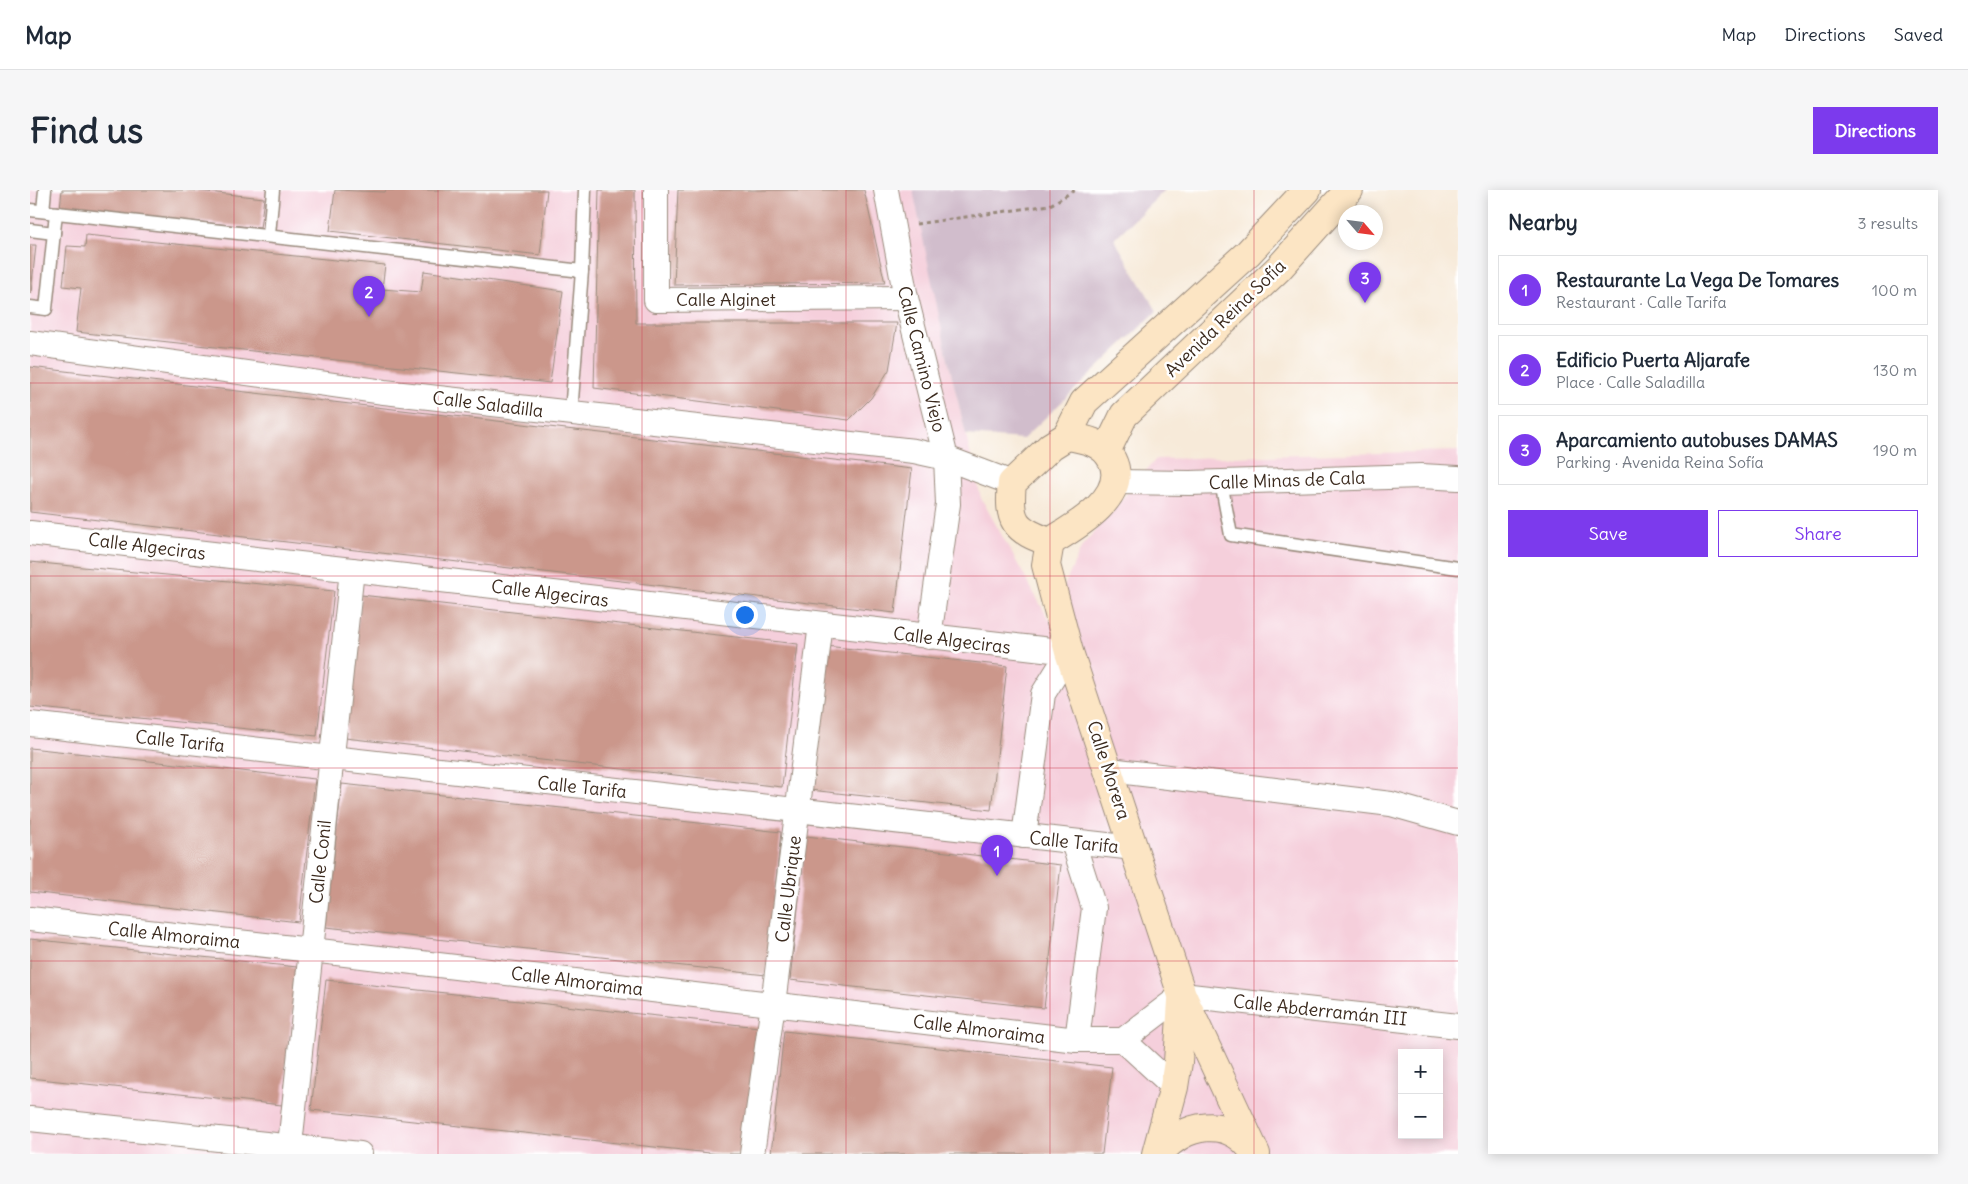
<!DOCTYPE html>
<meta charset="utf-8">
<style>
:root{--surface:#fff;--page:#f6f6f7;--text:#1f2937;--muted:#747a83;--line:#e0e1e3;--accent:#7c3aed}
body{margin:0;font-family:Delius,sans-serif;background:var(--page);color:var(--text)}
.controls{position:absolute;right:15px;bottom:15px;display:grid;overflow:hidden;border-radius:0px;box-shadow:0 2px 12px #0003}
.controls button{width:45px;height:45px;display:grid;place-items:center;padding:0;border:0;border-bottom:1px solid var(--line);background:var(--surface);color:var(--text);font:25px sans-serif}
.compass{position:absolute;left:1308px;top:15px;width:45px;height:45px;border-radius:50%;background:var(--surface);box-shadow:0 2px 12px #0003;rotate:118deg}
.you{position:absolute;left:714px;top:424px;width:18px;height:18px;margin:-12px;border:4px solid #fff;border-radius:50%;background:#1a73e8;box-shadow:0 0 0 8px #1a73e833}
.badge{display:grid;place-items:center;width:32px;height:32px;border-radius:50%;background:var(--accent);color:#fff;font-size:16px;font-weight:700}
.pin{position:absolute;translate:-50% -41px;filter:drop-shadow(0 1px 2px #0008)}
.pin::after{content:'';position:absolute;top:26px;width:18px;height:15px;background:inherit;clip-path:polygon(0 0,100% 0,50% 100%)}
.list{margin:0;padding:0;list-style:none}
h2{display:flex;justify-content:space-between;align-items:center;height:65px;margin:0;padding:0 20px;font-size:21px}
h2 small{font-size:16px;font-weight:400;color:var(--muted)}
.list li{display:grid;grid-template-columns:32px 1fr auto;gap:15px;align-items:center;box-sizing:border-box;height:70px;margin:0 10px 10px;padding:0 10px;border:1px solid var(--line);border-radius:0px}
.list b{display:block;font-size:19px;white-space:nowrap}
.list p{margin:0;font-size:16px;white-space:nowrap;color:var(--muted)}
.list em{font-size:16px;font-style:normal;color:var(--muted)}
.actions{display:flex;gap:10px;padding:15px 20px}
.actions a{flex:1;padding:11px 0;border:1px solid var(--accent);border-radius:0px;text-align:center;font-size:18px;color:var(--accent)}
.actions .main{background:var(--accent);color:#fff}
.map{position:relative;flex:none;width:1428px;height:964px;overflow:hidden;border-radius:0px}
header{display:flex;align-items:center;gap:30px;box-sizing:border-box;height:70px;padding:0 25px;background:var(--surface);border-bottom:1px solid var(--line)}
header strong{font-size:24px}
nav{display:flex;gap:28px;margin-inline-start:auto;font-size:18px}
.intro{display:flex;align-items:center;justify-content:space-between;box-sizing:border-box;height:120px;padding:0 30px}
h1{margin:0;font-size:35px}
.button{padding:12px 22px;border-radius:0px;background:var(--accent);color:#fff;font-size:18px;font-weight:700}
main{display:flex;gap:30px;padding:0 30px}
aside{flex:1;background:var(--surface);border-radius:0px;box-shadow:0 2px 12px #0003}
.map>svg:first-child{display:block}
</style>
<header>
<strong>Map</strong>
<nav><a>Map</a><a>Directions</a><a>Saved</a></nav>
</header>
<div class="intro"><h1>Find us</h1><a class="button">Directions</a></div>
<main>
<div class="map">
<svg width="1428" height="964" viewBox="0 0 1428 964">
<rect width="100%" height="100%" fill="#fff"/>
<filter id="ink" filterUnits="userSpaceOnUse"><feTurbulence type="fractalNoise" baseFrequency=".02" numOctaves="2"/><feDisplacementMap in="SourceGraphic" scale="10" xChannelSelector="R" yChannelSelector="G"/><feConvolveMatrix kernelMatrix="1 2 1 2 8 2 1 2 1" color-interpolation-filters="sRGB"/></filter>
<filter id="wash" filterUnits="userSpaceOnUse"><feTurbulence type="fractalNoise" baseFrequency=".0096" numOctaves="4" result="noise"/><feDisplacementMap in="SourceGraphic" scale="20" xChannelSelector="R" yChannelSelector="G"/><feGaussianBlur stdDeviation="1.12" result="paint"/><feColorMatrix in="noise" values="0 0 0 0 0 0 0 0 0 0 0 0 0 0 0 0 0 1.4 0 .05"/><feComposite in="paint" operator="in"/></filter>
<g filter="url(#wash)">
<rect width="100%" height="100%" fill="#f7ead9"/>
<!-- built -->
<path fill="#f5cfdb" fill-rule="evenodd" d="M0 0H884L918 170 951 308 1019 430 1052 356 1126 269 1428 261V964H0ZM1372 863H1409V945H1372Z"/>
<!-- industrial -->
<path fill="#d1bdcc" d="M883 0H1135L1084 49 1127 121 993 249 936 245 918 170Z"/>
<g id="blocks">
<!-- building -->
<g fill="#cb978b">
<path d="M32 0H159L234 8 230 38 30 18Z"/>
<path d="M305 0 355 2 356 0H517L510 65 300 41Z"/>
<path d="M569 0H605L606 133H867L859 180 841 208 819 230 564 198Z"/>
<path d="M648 0H834L855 93 644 95Z"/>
<path d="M56 45 355 75 352 99 391 102 394 81 533 101 520 193 46 142 51 98 33 96 37 56 55 57Z"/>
<path d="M0 55H6L1 103H0Z"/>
<path d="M0 177 882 279 865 423 0 322Z"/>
<path d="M0 372 304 401 287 546 0 517Z"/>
<path d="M331 405 768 454 752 597 315 548Z"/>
<path d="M796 456 977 476 961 620 780 600Z"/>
<path d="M0 558 285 589 269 732 0 702Z"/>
<path d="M312 594 751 642 736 785 296 737Z"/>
<path d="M776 646 1031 675 1014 818 760 790Z"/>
<path d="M0 749 267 777 252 915 0 888Z"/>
<path d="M296 790 729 837 715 964H689L281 920Z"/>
<path d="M754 841 1082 877 1072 964H741Z"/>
</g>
</g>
</g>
<g filter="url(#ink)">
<use href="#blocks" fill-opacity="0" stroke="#998a7c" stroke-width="1"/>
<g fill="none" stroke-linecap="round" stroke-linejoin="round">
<defs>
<g id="lane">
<path d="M0 20 552 81"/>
<path d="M13 21 15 0"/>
<path d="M0 40 24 43"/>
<path d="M239 45 243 0"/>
<path d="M0 117 16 119 26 23"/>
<path d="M541 223 552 81 555 0"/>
<path d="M1191 292 1201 345 1428 378"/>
</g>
<g id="street">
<path d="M626 0V110L876 108"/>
<path d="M856 0 876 108 916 268 982 293"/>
<path d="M0 153 354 202 884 261 916 268 918 314 899 447"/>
<path d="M1086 292 1160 293 1391 286 1428 288"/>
<path d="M0 343 1039 462 1013 504 994 646"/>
<path d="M0 534 1104 658"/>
<path d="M1080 580 1361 614 1428 633"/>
<path d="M1043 652 1064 718 1047 850"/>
<path d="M0 729 281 760 1047 850H1093"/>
<path d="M1093 850 1152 805 1428 836"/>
<path d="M1093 850 1144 897"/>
<path d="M0 929 330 964"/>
<path d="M259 964 322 380"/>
<path d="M722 964 743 814 791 434"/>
</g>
<g id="secondary">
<path d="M1037 246 1054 212 1218 63 1277 0"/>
<path d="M1037 246C1055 249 1073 252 1082 270 1100 306 1045 337 1020 352 984 340 978 331 982 293L1021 256Z"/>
<path d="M1077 260 1094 225 1249 78 1319 0"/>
<path d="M1020 352 1016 375 1039 462 1152 805 1226 964"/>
<path d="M1126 964 1144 897 1148 872 1152 811"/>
<path d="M1129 964C1153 933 1199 925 1223 961"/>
</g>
</defs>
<!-- lane casing -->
<use href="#lane" stroke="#998a7c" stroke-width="15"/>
<!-- street casing -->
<use href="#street" stroke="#998a7c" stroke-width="26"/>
<!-- secondary casing -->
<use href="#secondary" stroke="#998a7c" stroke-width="30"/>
<!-- path -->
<path stroke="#998a7c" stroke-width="3" stroke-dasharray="4 4" stroke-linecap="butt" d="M886 34 1020 15 1045 0"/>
<!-- lane -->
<use href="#lane" stroke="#fff" stroke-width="12"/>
<!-- street -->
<use href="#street" stroke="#fff" stroke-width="24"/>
<!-- secondary -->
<use href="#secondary" stroke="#fce5c4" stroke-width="28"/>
</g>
</g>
<!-- grid -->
<path fill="none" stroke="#d1495b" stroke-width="1" stroke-opacity="0.55" d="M204 0V964M408 0V964M612 0V964M816 0V964M1020 0V964M1224 0V964M0 193H1428M0 386H1428M0 578H1428M0 771H1428"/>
<g text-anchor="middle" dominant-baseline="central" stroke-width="5" stroke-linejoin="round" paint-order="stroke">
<!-- street labels -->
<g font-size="18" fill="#3b2a1e" stroke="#fff">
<text x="696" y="109">Calle Alginet</text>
<text transform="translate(1195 128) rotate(-44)">Avenida Reina Sofía</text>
<text transform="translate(892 169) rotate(76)">Calle Camino Viejo</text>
<text transform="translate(458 214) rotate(7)">Calle Saladilla</text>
<text transform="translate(1257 290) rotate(-2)">Calle Minas de Cala</text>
<text transform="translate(117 356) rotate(7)">Calle Algeciras</text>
<text transform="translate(520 403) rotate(7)">Calle Algeciras</text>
<text transform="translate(922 450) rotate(7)">Calle Algeciras</text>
<text transform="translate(150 551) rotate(6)">Calle Tarifa</text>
<text transform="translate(1079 580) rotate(72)">Calle Morera</text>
<text transform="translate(552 597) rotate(6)">Calle Tarifa</text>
<text transform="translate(1044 652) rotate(6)">Calle Tarifa</text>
<text transform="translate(290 672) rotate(-84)">Calle Conil</text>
<text transform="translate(758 699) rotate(-83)">Calle Ubrique</text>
<text transform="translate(144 745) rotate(6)">Calle Almoraima</text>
<text transform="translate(547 791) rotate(7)">Calle Almoraima</text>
<text transform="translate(1290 820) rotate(6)">Calle Abderramán III</text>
<text transform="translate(949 839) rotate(7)">Calle Almoraima</text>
</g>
</g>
</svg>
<div class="controls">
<button>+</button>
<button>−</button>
</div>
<svg class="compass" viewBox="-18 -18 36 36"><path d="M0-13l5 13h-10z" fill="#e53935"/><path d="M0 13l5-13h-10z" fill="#747a83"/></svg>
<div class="you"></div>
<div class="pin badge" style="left:967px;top:686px">1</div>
<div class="pin badge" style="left:339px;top:127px">2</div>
<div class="pin badge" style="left:1335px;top:113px">3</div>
</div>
<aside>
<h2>Nearby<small>3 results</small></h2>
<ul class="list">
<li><span class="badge">1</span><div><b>Restaurante La Vega De Tomares</b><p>Restaurant · Calle Tarifa</p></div><em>100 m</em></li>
<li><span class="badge">2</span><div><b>Edificio Puerta Aljarafe</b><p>Place · Calle Saladilla</p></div><em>130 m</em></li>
<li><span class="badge">3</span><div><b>Aparcamiento autobuses DAMAS</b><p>Parking · Avenida Reina Sofía</p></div><em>190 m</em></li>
</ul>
<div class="actions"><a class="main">Save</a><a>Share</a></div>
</aside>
</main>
